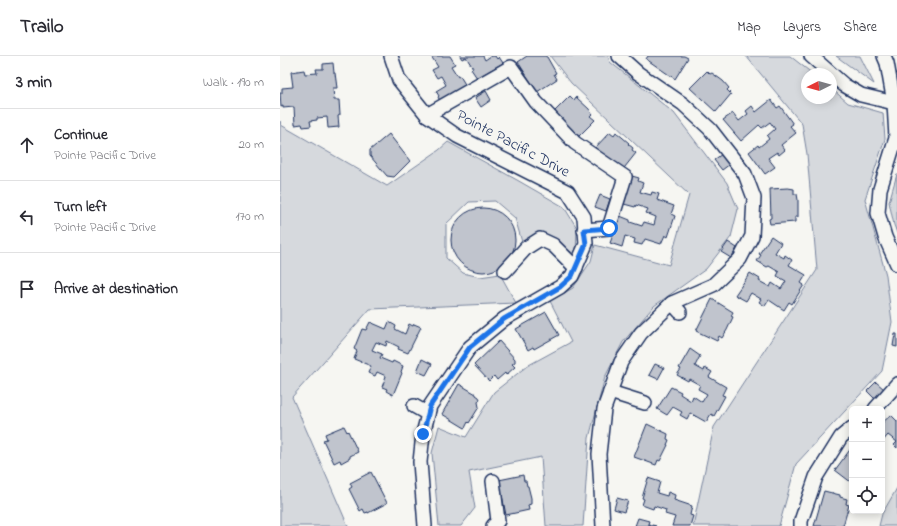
<!DOCTYPE html>
<meta charset="utf-8">
<style>
:root{--surface:#fff;--page:#f7f7f7;--text:#2b2b33;--muted:#7c7c81;--line:#e1e1e2}
body{margin:0;font-family:"Indie Flower",sans-serif;background:var(--page);color:var(--text)}
.controls{position:absolute;right:12px;bottom:12px;display:grid;overflow:hidden;border-radius:6px;box-shadow:0 2px 10px #0003}
.controls button{width:36px;height:36px;display:grid;place-items:center;padding:0;border:0;border-bottom:1px solid var(--line);background:var(--surface);color:var(--text);font:20px sans-serif}
.compass{position:absolute;left:521px;top:12px;width:36px;height:36px;border-radius:50%;background:var(--surface);box-shadow:0 2px 10px #0003;rotate:265deg}
.stop{position:absolute;width:12px;height:12px;margin:-9px;border:3px solid #1a73e8;border-radius:50%;background:#fff}
.stop.end{background:#1a73e8;border-color:#fff;box-shadow:0 1px 4px #0008}
.list{margin:0;padding:0;list-style:none}
h2{display:flex;justify-content:space-between;align-items:center;height:52px;margin:0;padding:0 16px;font-size:17px}
h2 small{font-size:13px;font-weight:400;color:var(--muted)}
.list li{display:grid;grid-template-columns:26px 1fr auto;gap:12px;align-items:center;box-sizing:border-box;height:72px;padding:0 16px;border-top:1px solid var(--line)}
.list b{display:block;font-size:15px;white-space:nowrap}
.list p{margin:0;font-size:13px;white-space:nowrap;color:var(--muted)}
.list em{font-size:13px;font-style:normal;color:var(--muted)}
.icon{flex:none;width:22px;height:22px;fill:none;stroke:currentColor;stroke-width:2;stroke-linecap:round;stroke-linejoin:round}
.map{position:relative;flex:none;width:617px;height:470px;overflow:hidden}
header{display:flex;align-items:center;gap:24px;box-sizing:border-box;height:56px;padding:0 20px;background:var(--surface);border-bottom:1px solid var(--line)}
header strong{font-size:19px}
nav{display:flex;gap:22px;margin-inline-start:auto;font-size:14px}
main{display:flex}
aside{flex:1;background:var(--surface)}
.map>svg:first-child{display:block}
</style>
<header>
<strong>Trailo</strong>
<nav><a>Map</a><a>Layers</a><a>Share</a></nav>
</header>
<main>
<aside>
<h2>3 min<small>Walk · 190 m</small></h2>
<ul class="list">
<li><svg class="icon" aria-label="ahead" viewBox="0 0 24 24"><path d="M12 20V5M6 11l6-6 6 6"/></svg><div><b>Continue</b><p>Pointe Pacific Drive</p></div><em>20 m</em></li>
<li><svg class="icon" aria-label="left" viewBox="0 0 24 24"><path d="M17 20v-9H6M10 6l-5 5 5 5"/></svg><div><b>Turn left</b><p>Pointe Pacific Drive</p></div><em>170 m</em></li>
<li><svg class="icon" aria-label="arrive" viewBox="0 0 24 24"><path d="M6 21V4h12l-3 4 3 4H6"/></svg><div><b>Arrive at destination</b></div></li>
</ul>
</aside>
<div class="map">
<svg width="617" height="470" viewBox="0 0 617 470">
<rect width="100%" height="100%" fill="#f6f6f2"/>
<filter id="ink" filterUnits="userSpaceOnUse"><feTurbulence type="fractalNoise" baseFrequency=".025" numOctaves="2"/><feDisplacementMap in="SourceGraphic" scale="8" xChannelSelector="R" yChannelSelector="G"/><feConvolveMatrix kernelMatrix="1 2 1 2 8 2 1 2 1" color-interpolation-filters="sRGB"/></filter>
<g filter="url(#ink)">
<!-- green -->
<g fill="#d6d9dd" stroke="#78849e">
<path d="M270 0H328L330 6 394 57 447 127 458 153 451 181 426 213 374 250 343 286 325 321 309 382 303 470H266L261 401 189 416 195 452 181 470H159L152 397 159 370 186 381 214 336 247 310 291 286 270 245 293 232 311 205 315 189 389 209 409 139 291 27Z"/>
<path d="M466 0H510L533 18H527V42H551V32L568 47 603 57 605 83 585 143 606 219 612 266 602 315 516 408 499 470H413L434 371 537 214 527 98 522 68Z"/>
<path d="M556 0H580L594 28Z"/>
<path d="M0 65 1 69 107 130 159 94 168 86 237 124 284 151 297 172 296 199 265 179 242 186 235 162 215 145 189 146 166 168V202L183 217 200 221 220 218 236 247 90 253 12 341 68 470H0Z"/>
<path d="M617 118V177L614 169 609 146Z"/>
<path d="M617 432V470H599L602 458Z"/>
</g>
<!-- building -->
<g fill="#c0c4cd" stroke="#1b2f5e">
<path d="M151 0H170L175 8 171 10 178 21 180 20 186 30 161 47 158 41 159 40 156 35 166 29 161 20 157 22 152 14 158 11Z"/>
<path d="M180 0H203L205 4 211 0H215L217 3 219 1 223 7 197 22 191 13 193 12 186 1 182 3Z"/>
<path d="M247 0H265L267 1 276 17 274 18 277 23 257 36 238 6Z"/>
<path d="M368 0H404L408 2 395 23 366 3Z"/>
<path d="M53 7 54 17H55L57 32H53L54 44H59L60 59 58 60 59 71 48 72 47 61 37 62V64L30 65 31 70 23 71 22 68 15 69 14 51 3 52V50L1 51 0 37H2V32L13 31 11 16 24 14 25 18 37 17 36 13H43V8Z"/>
<path d="M427 15 430 18 432 17 443 25 449 32 447 34 451 38 436 56 410 32Z"/>
<path d="M206 35 211 44 201 51 195 42Z"/>
<path d="M290 40 294 44 296 41 309 53 312 58 310 60 315 64 298 81 273 57Z"/>
<path d="M491 44 497 52 500 50 513 68 510 70 516 77 501 89 505 94 499 99 497 96 488 102 495 111 485 118 469 96 478 89 479 91 489 83 487 80 495 73 490 66 482 72 479 69 461 85 443 64 453 57 459 65 468 58 466 55 472 50 476 56Z"/>
<path d="M330 76 334 79 336 76 349 87 348 88 353 92 352 94 356 97 341 116 314 93Z"/>
<path d="M109 78 130 105 114 121 107 120 90 100V94Z"/>
<path d="M442 98 450 108 442 114 434 104Z"/>
<path d="M352 120 359 122 358 125 363 127 360 136 371 139 372 136 379 138 377 144 394 150 391 158 395 160 388 181 385 179 381 188 365 183 362 189 354 187 355 183 345 180 342 191 330 187 340 160 350 164V166L362 170 364 166 374 169 376 161 366 157 368 153 356 149 355 151 344 148Z"/>
<path d="M508 132 514 133V138H517L518 144V161H515V166L490 168 489 163 491 162 490 133Z"/>
<path d="M320 139 330 143 326 155 315 151Z"/>
<circle cx="203" cy="184" r="32"/>
<path d="M491 180 501 187 495 197 504 202 505 199 512 204 509 209 526 219 521 227 524 229 512 248 509 246 504 254 489 244 485 250 479 246 481 243 471 237 466 245 455 239 470 217 480 223 479 225 490 231 492 227 501 233 506 225 497 220 499 216 489 210 487 211 477 205 481 199 479 198Z"/>
<path d="M448 186 457 192 451 202 441 196Z"/>
<path d="M432 243 453 256 451 260 453 261 447 274 442 282 439 280 437 285 416 275Z"/>
<path d="M266 256 279 279 254 293 253 291 248 294 236 273Z"/>
<path d="M90 266 106 273 109 266 116 270 115 273 125 278 129 268 133 270 134 268 141 271 128 297 118 293 119 291 107 285 106 290 96 286 92 294 102 298 100 302 112 307 113 305 123 310 121 316 122 317 113 339 106 335 107 333 102 331 106 320 97 316 95 320 88 317 91 310 74 303 77 295 74 293 82 273 86 274Z"/>
<path d="M615 278H617V291L613 290Z"/>
<path d="M219 285 235 303V306L232 308 235 311 226 319 225 317 217 324 214 320 209 325 194 309Z"/>
<path d="M410 293 420 300 415 310 424 315 425 312 432 316 429 321 446 331 442 339 445 340 434 360 431 358 426 366 410 357 407 363 400 359 402 356 393 351 387 359 377 353 391 331 401 336 400 338 411 345 413 340 422 346 427 338 418 333 420 329 409 323 408 325 397 319 401 313 399 312Z"/>
<path d="M142 303 152 308 146 319 137 315Z"/>
<path d="M375 308 384 312 378 323 369 319Z"/>
<path d="M596 326 604 333 595 343 587 335Z"/>
<path d="M179 328 196 338V339L199 341 200 343 198 346 199 351 189 367 188 366 185 372 162 358Z"/>
<path d="M611 359 617 365V392L614 389 617 386 608 379 602 386V367Z"/>
<path d="M367 368 388 378 387 383 389 384 387 389H388L380 405 378 404 376 409 354 401Z"/>
<path d="M64 370 67 376 68 375 78 396 70 400V402L61 407 60 404 54 407 43 384 47 383 45 378Z"/>
<path d="M572 391V427L555 414Z"/>
<path d="M91 416 107 447 88 457V456L85 457 83 453 80 455 69 433 72 431 70 427Z"/>
<path d="M243 419 244 425H246L247 430H248L251 442V448L248 449 249 454 226 459 219 424Z"/>
<path d="M368 422 380 426 377 437 387 440 388 436 395 439 394 444 412 450 410 459 413 460 410 470H392L395 461 385 458 386 454 374 450 373 453 362 449 364 443 362 442Z"/>
<path d="M544 435 560 439V441L567 443 566 448 569 449 563 470H534Z"/>
<path d="M337 442 348 445 344 456 334 453Z"/>
<path d="M358 462 369 465 368 468 376 470H355Z"/>
</g>
<g fill="none" stroke-linecap="round" stroke-linejoin="round">
<defs>
<g id="minor">
<path d="M111 0 119 24 147 59 177 80 288 136 304 161 306 188 292 220 280 231 224 263 190 291 150 350 143 378 140 406 145 470"/>
<path d="M531 0 564 29 581 39 614 47"/>
<path d="M604 0 607 7 614 47 616 82 600 133 598 157 605 181 617 208"/>
<path d="M147 59 231 11 256 46 295 87 345 121 329 172 304 174"/>
<path d="M225 215 246 192 260 183 273 189 296 212"/>
<path d="M392 247 400 256"/>
<path d="M330 336 365 347"/>
<path d="M134 350 148 358"/>
<path d="M595 353 617 328"/>
<path d="M213 425 218 465 213 470"/>
<path d="M323 470 319 398 324 353 341 306 361 277 392 247 433 229 460 203 472 180 474 142 465 118 430 73 403 48 358 17 339 0"/>
<path d="M521 470V465L536 421 561 381 572 372"/>
</g>
</defs>
<!-- minor casing -->
<use href="#minor" stroke="#1b2f5e" stroke-width="16"/>
<!-- minor -->
<use href="#minor" stroke="#f6f6f2" stroke-width="13"/>
</g>
</g>
<g fill="none" stroke-linecap="round" stroke-linejoin="round" filter="url(#ink)">
<!-- route -->
<path stroke="#1a73e8" stroke-width="5" d="M143 378 150 350 190 291 224 263 280 231 292 220 306 188 304 174 329 172"/>
</g>
<g text-anchor="middle" dominant-baseline="central" stroke-width="3.5" stroke-linejoin="round" paint-order="stroke">
<!-- street labels -->
<g font-size="16" fill="#1b2f5e" stroke="#f6f6f2">
<text transform="translate(233 88) rotate(28)">Pointe Pacific Drive</text>
</g>
</g>
</svg>
<div class="controls">
<button>+</button>
<button>−</button>
<button><svg class="icon" aria-label="locate" viewBox="0 0 24 24"><circle cx="12" cy="12" r="6"/><path d="M12 2v4M12 18v4M2 12h4M18 12h4"/></svg></button>
</div>
<svg class="compass" viewBox="-18 -18 36 36"><path d="M0-13l5 13h-10z" fill="#e53935"/><path d="M0 13l5-13h-10z" fill="#7c7c81"/></svg>
<div class="stop" style="left:329px;top:172px"></div>
<div class="stop end" style="left:143px;top:378px"></div>
</div>
</main>
